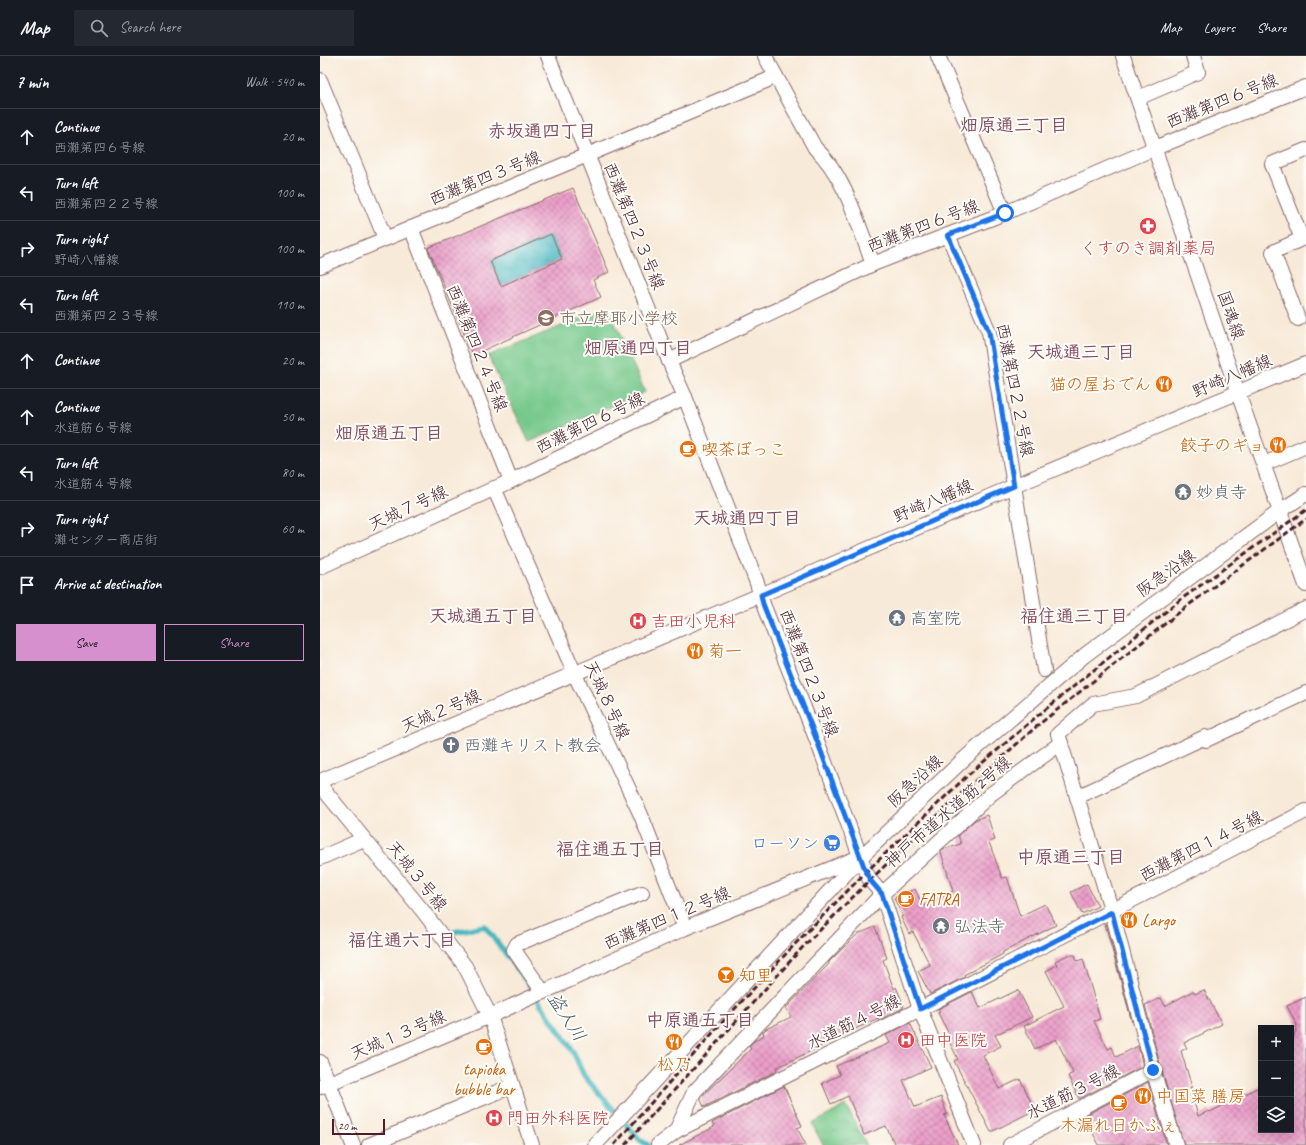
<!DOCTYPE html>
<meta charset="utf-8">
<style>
:root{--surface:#171b24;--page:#242831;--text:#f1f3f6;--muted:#9ea1a6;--line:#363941;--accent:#d690ce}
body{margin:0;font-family:Caveat,"Klee One",sans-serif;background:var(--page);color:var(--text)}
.controls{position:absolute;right:12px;bottom:12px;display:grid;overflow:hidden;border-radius:0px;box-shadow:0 4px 16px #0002}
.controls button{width:36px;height:36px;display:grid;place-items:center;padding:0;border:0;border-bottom:1px solid var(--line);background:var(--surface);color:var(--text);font:20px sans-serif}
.scale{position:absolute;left:12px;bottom:10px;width:53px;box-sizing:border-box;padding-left:4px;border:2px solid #4a1f2b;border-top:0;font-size:11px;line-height:14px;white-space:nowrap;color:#4a1f2b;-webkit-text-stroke:3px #fdfcf7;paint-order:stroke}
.stop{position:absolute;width:12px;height:12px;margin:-9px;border:3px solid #1a73e8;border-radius:50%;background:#fff}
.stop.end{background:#1a73e8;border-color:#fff;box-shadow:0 1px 4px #0008}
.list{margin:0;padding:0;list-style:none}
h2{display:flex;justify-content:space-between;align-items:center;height:52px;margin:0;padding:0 16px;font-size:17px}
h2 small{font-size:13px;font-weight:400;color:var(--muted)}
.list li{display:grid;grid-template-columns:26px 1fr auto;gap:12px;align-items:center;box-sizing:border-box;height:56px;padding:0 16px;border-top:1px solid var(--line)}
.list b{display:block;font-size:15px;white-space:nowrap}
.list p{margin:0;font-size:13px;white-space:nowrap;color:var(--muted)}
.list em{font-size:13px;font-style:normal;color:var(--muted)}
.actions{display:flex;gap:8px;padding:12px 16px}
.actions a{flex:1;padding:9px 0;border:1px solid var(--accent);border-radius:0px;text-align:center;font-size:14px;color:var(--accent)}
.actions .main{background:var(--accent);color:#111}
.icon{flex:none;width:22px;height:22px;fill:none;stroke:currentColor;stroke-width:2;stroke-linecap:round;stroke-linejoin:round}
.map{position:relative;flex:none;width:986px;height:1089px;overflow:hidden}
header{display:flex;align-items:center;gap:24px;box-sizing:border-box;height:56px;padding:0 20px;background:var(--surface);border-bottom:1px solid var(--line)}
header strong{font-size:19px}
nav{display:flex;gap:22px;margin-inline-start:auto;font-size:14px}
.search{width:280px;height:36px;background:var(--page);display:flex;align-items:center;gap:10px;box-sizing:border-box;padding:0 14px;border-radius:0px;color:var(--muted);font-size:15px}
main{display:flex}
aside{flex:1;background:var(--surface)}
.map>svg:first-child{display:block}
</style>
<header>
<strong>Map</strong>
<div class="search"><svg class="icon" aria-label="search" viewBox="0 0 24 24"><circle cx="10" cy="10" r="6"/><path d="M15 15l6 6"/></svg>Search here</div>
<nav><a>Map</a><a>Layers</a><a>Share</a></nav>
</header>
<main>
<aside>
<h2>7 min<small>Walk · 540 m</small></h2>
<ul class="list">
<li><svg class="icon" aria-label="ahead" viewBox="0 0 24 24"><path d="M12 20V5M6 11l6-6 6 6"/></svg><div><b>Continue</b><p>西灘第四６号線</p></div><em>20 m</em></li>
<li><svg class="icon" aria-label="left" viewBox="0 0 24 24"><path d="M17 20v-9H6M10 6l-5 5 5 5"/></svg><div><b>Turn left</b><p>西灘第四２２号線</p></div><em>100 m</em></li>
<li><svg class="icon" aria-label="right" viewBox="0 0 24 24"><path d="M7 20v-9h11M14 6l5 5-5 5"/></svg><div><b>Turn right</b><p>野崎八幡線</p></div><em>100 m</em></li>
<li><svg class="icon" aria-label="left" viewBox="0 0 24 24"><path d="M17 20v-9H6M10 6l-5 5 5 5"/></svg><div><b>Turn left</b><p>西灘第四２３号線</p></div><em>110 m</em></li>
<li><svg class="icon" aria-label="ahead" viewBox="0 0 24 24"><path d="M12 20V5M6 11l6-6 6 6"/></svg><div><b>Continue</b></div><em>20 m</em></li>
<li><svg class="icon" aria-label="ahead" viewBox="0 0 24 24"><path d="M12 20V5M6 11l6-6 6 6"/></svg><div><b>Continue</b><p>水道筋６号線</p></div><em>50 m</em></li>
<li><svg class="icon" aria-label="left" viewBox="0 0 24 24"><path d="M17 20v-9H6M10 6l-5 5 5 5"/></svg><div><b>Turn left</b><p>水道筋４号線</p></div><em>80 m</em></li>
<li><svg class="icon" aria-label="right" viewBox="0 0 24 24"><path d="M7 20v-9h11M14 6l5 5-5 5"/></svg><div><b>Turn right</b><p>灘センター商店街</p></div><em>60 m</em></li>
<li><svg class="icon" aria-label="arrive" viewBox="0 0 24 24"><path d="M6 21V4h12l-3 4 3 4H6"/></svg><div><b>Arrive at destination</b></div></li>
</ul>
<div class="actions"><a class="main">Save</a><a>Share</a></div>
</aside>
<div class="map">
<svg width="986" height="1089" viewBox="0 0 986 1089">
<defs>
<pattern id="park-crowns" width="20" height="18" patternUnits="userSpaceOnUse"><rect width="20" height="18" fill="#75c88a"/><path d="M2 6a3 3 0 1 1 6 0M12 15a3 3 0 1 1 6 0" fill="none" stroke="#67ab77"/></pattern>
<pattern id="water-ripples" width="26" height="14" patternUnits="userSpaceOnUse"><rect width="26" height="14" fill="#48b7c0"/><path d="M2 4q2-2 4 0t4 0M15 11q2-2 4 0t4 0" fill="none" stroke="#3e949c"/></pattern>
<pattern id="building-cross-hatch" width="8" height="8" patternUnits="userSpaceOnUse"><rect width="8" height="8" fill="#eb9fc9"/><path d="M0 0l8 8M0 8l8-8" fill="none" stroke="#c081a3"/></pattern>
</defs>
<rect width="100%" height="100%" fill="#fdfcf7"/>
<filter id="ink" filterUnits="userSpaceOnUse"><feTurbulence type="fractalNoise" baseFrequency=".025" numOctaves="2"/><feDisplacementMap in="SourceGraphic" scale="8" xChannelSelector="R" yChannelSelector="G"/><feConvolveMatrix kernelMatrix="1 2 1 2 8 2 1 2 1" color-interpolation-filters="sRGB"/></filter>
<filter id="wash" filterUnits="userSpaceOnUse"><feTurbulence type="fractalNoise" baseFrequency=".012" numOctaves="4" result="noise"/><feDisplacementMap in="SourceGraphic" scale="16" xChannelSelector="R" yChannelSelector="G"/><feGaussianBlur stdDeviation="0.9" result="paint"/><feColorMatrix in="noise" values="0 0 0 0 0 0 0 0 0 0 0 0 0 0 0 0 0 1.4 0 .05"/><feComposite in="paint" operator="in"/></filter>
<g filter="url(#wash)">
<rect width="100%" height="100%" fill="#f8ead8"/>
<!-- park -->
<path fill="url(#park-crowns)" stroke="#60745a" d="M526 1049 547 1089H503L492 1068Z"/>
<!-- garden -->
<path fill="#75c88a" stroke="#60745a" d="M288 251 325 336 209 386 168 300Z"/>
<!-- water -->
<path fill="url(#water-ripples)" stroke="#496b76" d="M231 178 242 203 181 230 170 205Z"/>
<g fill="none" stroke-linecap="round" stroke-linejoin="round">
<!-- stream -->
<path stroke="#48b7c0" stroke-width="5.5" d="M134 876 165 870 211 931 220 947 253 995 264 1020 320 1084 328 1089"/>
</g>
<g id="blocks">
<!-- building -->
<g fill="url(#building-cross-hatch)" fill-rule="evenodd">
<path d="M253 132 289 216 273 224 281 241 153 299 108 192ZM231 178 242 203 181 230 170 205Z"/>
<path d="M667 759 675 784 669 786 682 822 687 821 700 860 725 848 736 869 683 896V898L644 919 645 921 610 938 598 915 610 909 593 876 589 878 581 861 583 860 574 842 595 833 603 850 633 835 621 796 623 793 641 788 638 779 655 764Z"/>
<path d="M767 828 778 850 762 858 751 836Z"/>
<path d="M786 867 812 966 785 868Z"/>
<path d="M555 871 567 902 563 904 574 933 576 931 584 950H583V952L559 964 558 962 456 1012 457 1015 384 1051 380 1042 431 993 429 990 434 985 444 979 443 976 446 973 471 961 466 952 509 908V906L526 889 538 878Z"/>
<path d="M748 899H755L757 905 763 903 780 963 774 965 788 993 792 991 796 1001 818 990 823 1010 759 1043 748 1020 753 1017 736 983 715 993 704 970 744 950 726 915 737 909 735 905Z"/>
<path d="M698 934 712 961 675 979 681 990 663 999 679 1033 700 1023 715 1054 671 1076 634 1005 638 1003 627 981 630 980 618 957 620 956 618 953 652 936 660 952Z"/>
<path d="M884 934 902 968 864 987 867 992 861 995 872 1031H870L878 1060 889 1055 890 1056 941 1030V1074H971V992L977 969 967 950 986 941V1089H864L841 1012 825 949 841 942 845 950 873 935 875 938Z"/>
<path d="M590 967 611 1011 583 1024 595 1051 621 1041 627 1058 624 1059 638 1089H575L566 1070 544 1079 528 1040 511 1048 502 1027 520 1019 516 1010 570 987 566 979Z"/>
<path d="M828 1026 847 1089H779L773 1077 775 1076 766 1059Z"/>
<path d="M464 1030 482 1070 477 1072 486 1089H359L394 1071 392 1067Z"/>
</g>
</g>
</g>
<g filter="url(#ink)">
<use href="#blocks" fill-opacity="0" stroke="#876668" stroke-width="1"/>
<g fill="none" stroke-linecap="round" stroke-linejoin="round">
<defs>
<g id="minor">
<path d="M228 0 349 305 365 341 437 527 443 548 499 690 546 816 550 824 562 838 600 953 654 1089"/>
<path d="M445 0 495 92C525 119 539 171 553 208"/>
<path d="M618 0 685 157"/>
<path d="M803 0 918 337 986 529"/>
<path d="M0 24 65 182"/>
<path d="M818 42 878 16 873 0"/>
<path d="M91 172 191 425"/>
<path d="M628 179 669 276 724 614"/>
<path d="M982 183 952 108 986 94"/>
<path d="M0 210 455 21"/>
<path d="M978 263 953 196 986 181"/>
<path d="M349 305 553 208 685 157 835 92 986 31"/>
<path d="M944 408 986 390"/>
<path d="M174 432 258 625 321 759 365 872"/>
<path d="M0 511 191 425 365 341"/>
<path d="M886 684 986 637"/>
<path d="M0 725 457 532 694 430 986 308"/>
<path d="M0 729 102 854 145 910 170 960 212 1089"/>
<path d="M757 741 885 681"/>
<path d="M0 802 44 783"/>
<path d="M223 936 194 894 197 888 322 837"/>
<path d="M0 1006 9 1027 33 1089"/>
<path d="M0 1031 170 960 365 872 537 802"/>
<path d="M356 1075 600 953 986 755"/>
<path d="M49 1089 192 1030"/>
<path d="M275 1089 541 801 644 703 765 599 960 455 986 438"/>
<path d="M338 1089 356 1075 374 1036 562 838 671 738 741 687"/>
<path d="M690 1089 833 1014"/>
<path d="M856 1089 833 1014 792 856 738 678 773 648 816 640 986 553"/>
</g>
</defs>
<!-- minor casing -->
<use href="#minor" stroke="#876668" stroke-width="16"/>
<!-- minor -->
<use href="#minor" stroke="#fff" stroke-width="14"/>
<!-- rail -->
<g stroke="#4a1f2b" stroke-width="3" stroke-dasharray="6 3" stroke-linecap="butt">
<path d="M294 1089 397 972 476 887 546 816 647 720 716 661 860 544 986 454"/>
<path d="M305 1089 482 892 550 824 635 743 717 670 866 551 986 463"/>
</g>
</g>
</g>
<g fill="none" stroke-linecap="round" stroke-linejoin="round" filter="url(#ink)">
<!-- route -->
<path stroke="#1a73e8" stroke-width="5" d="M685 157 628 179 669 276 694 430 441 539 443 548 499 690 546 816 550 824 562 838 600 953 792 856 833 1014"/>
</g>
<!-- icons -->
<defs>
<symbol id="pharmacy-disc" viewBox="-11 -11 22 22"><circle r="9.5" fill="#e0444e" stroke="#fdfcf7"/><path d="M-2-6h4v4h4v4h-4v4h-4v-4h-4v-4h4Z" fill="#fff"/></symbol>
<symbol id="school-disc" viewBox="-11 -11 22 22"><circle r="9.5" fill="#8d6e63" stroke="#fdfcf7"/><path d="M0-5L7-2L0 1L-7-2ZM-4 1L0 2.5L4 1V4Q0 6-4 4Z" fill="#fff"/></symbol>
<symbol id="restaurant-disc" viewBox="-11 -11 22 22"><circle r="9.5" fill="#e8710a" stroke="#fdfcf7"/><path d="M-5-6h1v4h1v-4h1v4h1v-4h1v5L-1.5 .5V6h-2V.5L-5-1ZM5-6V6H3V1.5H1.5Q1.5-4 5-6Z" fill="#fff"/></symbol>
<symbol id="cafe-disc" viewBox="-11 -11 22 22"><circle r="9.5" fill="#e8710a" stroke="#fdfcf7"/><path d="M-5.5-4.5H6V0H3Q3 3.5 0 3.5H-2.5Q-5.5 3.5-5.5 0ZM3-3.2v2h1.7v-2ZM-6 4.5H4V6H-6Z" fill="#fff"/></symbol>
<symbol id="temple-disc" viewBox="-11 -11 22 22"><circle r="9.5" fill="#6b7280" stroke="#fdfcf7"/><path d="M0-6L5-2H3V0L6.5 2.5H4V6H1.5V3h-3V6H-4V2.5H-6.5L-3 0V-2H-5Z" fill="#fff"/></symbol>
<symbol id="hospital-disc" viewBox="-11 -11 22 22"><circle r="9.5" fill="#e0444e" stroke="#fdfcf7"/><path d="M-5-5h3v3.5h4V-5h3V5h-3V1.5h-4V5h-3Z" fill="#fff"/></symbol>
<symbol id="church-disc" viewBox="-11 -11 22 22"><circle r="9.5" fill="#6b7280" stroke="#fdfcf7"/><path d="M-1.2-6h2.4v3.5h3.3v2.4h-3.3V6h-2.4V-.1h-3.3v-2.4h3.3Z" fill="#fff"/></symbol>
<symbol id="supermarket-disc" viewBox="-11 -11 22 22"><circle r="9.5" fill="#3f7fe0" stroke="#fdfcf7"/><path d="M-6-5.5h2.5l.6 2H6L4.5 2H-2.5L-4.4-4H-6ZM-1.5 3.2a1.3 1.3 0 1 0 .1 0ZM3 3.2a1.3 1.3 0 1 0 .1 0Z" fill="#fff"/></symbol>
<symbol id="bar-disc" viewBox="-11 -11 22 22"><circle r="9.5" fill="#e8710a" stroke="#fdfcf7"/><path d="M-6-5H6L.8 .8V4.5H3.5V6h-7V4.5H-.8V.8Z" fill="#fff"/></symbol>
</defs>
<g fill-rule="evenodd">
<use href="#pharmacy-disc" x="818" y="160" width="20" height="20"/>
<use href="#school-disc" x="216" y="252" width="20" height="20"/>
<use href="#restaurant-disc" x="834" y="318" width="20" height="20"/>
<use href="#restaurant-disc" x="948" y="379" width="20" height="20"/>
<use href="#cafe-disc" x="358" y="383" width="20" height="20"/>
<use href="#temple-disc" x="853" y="426" width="20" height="20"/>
<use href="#temple-disc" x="567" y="552" width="20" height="20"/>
<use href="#hospital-disc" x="308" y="555" width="20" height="20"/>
<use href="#restaurant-disc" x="365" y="585" width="20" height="20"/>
<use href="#church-disc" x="121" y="679" width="20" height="20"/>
<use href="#supermarket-disc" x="502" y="777" width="20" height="20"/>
<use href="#cafe-disc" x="576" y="833" width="20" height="20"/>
<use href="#restaurant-disc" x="799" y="854" width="20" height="20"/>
<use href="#temple-disc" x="611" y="860" width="20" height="20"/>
<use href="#bar-disc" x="396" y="909" width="20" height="20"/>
<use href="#hospital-disc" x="576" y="974" width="20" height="20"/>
<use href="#restaurant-disc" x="344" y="976" width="20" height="20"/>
<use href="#cafe-disc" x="154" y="981" width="20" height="20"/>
<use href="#restaurant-disc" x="813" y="1030" width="20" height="20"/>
<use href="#cafe-disc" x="789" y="1037" width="20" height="20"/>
<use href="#hospital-disc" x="164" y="1052" width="20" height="20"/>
</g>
<g text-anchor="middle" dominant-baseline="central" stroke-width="4" stroke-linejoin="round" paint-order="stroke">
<!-- street labels -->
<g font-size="17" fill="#4a1f2b" stroke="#fdfcf7">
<text transform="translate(902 45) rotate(-22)">西灘第四６号線</text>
<text transform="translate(165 122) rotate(-22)">西灘第四３号線</text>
<text transform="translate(314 170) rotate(68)">西灘第四２３号線</text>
<text transform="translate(603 170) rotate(-21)">西灘第四６号線</text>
<text transform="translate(911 259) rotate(71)">国魂線</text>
<text transform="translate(157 292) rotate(68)">西灘第四２４号線</text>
<text transform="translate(912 320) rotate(-23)">野崎八幡線</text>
<text transform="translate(695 334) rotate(79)">西灘第四２２号線</text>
<text transform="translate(270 367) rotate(-26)">西灘第四６号線</text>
<text transform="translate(613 445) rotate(-23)">野崎八幡線</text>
<text transform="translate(88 452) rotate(-25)">天城７号線</text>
<text transform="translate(846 517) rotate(-36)">阪急沿線</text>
<text transform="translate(489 617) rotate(69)">西灘第四２３号線</text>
<text transform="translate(287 644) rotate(65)">天城８号線</text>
<text transform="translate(121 655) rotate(-23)">天城２号線</text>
<text transform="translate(595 725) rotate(-43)">阪急沿線</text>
<text transform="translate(628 756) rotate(-41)">神戸市道水道筋2号線</text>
<text transform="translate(881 790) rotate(-27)">西灘第四１４号線</text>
<text transform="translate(97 820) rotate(51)">天城３号線</text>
<text transform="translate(347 862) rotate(-23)">西灘第四１２号線</text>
<text transform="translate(534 966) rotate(-27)">水道筋４号線</text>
<text transform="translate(78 979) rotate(-23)">天城１３号線</text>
<text transform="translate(753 1036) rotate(-27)">水道筋３号線</text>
</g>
<!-- health labels -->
<g font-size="17" fill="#be3a42" stroke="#fdfcf7" text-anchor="start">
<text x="828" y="192" text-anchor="middle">くすのき調剤薬局</text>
<text x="331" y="565">吉田小児科</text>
<text x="599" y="984">田中医院</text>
<text x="187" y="1062">門田外科医院</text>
</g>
<!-- education labels -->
<g font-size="17" fill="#785e54" stroke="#fdfcf7" text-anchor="start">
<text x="239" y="262">市立摩耶小学校</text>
</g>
<!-- food labels -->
<g font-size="17" fill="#c56008" stroke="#fdfcf7" text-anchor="start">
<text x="831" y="328" text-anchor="end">猫の屋おでん</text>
<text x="945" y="389" text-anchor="end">餃子のギョ</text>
<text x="381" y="393">喫茶ぼっこ</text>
<text x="388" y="595">菊一</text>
<text x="599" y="843">FATRA</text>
<text x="822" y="864">Largo</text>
<text x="419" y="919">知里</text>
<text x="354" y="1008" text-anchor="middle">松乃</text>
<text x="164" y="1013" text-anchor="middle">tapioka<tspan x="164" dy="20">bubble bar</tspan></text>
<text x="836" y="1040">中国菜 膳房</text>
<text x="799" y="1069" text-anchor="middle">木漏れ日かふぇ</text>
</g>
<!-- worship labels -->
<g font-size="17" fill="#5b616d" stroke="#fdfcf7" text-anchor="start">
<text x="876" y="436">妙貞寺</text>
<text x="590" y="562">高室院</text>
<text x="144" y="689">西灘キリスト教会</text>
<text x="634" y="870">弘法寺</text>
</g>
<!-- shop labels -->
<g font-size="17" fill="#366cbe" stroke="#fdfcf7" text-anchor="end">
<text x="499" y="787">ローソン</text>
</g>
<!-- neighbourhood labels -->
<g font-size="18" font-weight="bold" fill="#824c62" stroke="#fdfcf7">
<text x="694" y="69">畑原通三丁目</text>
<text x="222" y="75">赤坂通四丁目</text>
<text x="318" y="292">畑原通四丁目</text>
<text x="761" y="296">天城通三丁目</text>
<text x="69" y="377">畑原通五丁目</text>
<text x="427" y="462">天城通四丁目</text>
<text x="163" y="560">天城通五丁目</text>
<text x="754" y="560">福住通三丁目</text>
<text x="290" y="793">福住通五丁目</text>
<text x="751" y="801">中原通三丁目</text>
<text x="82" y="884">福住通六丁目</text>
<text x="380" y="964">中原通五丁目</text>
</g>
<!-- water labels -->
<g font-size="18" font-style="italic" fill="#495c67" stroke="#fdfcf7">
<text transform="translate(247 961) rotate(57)">盗人川</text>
</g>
</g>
</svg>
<div class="controls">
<button>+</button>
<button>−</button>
<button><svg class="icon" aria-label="layers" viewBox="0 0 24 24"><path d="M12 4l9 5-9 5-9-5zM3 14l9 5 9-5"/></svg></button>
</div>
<div class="scale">20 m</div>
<div class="stop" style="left:685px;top:157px"></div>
<div class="stop end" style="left:833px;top:1014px"></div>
</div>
</main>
